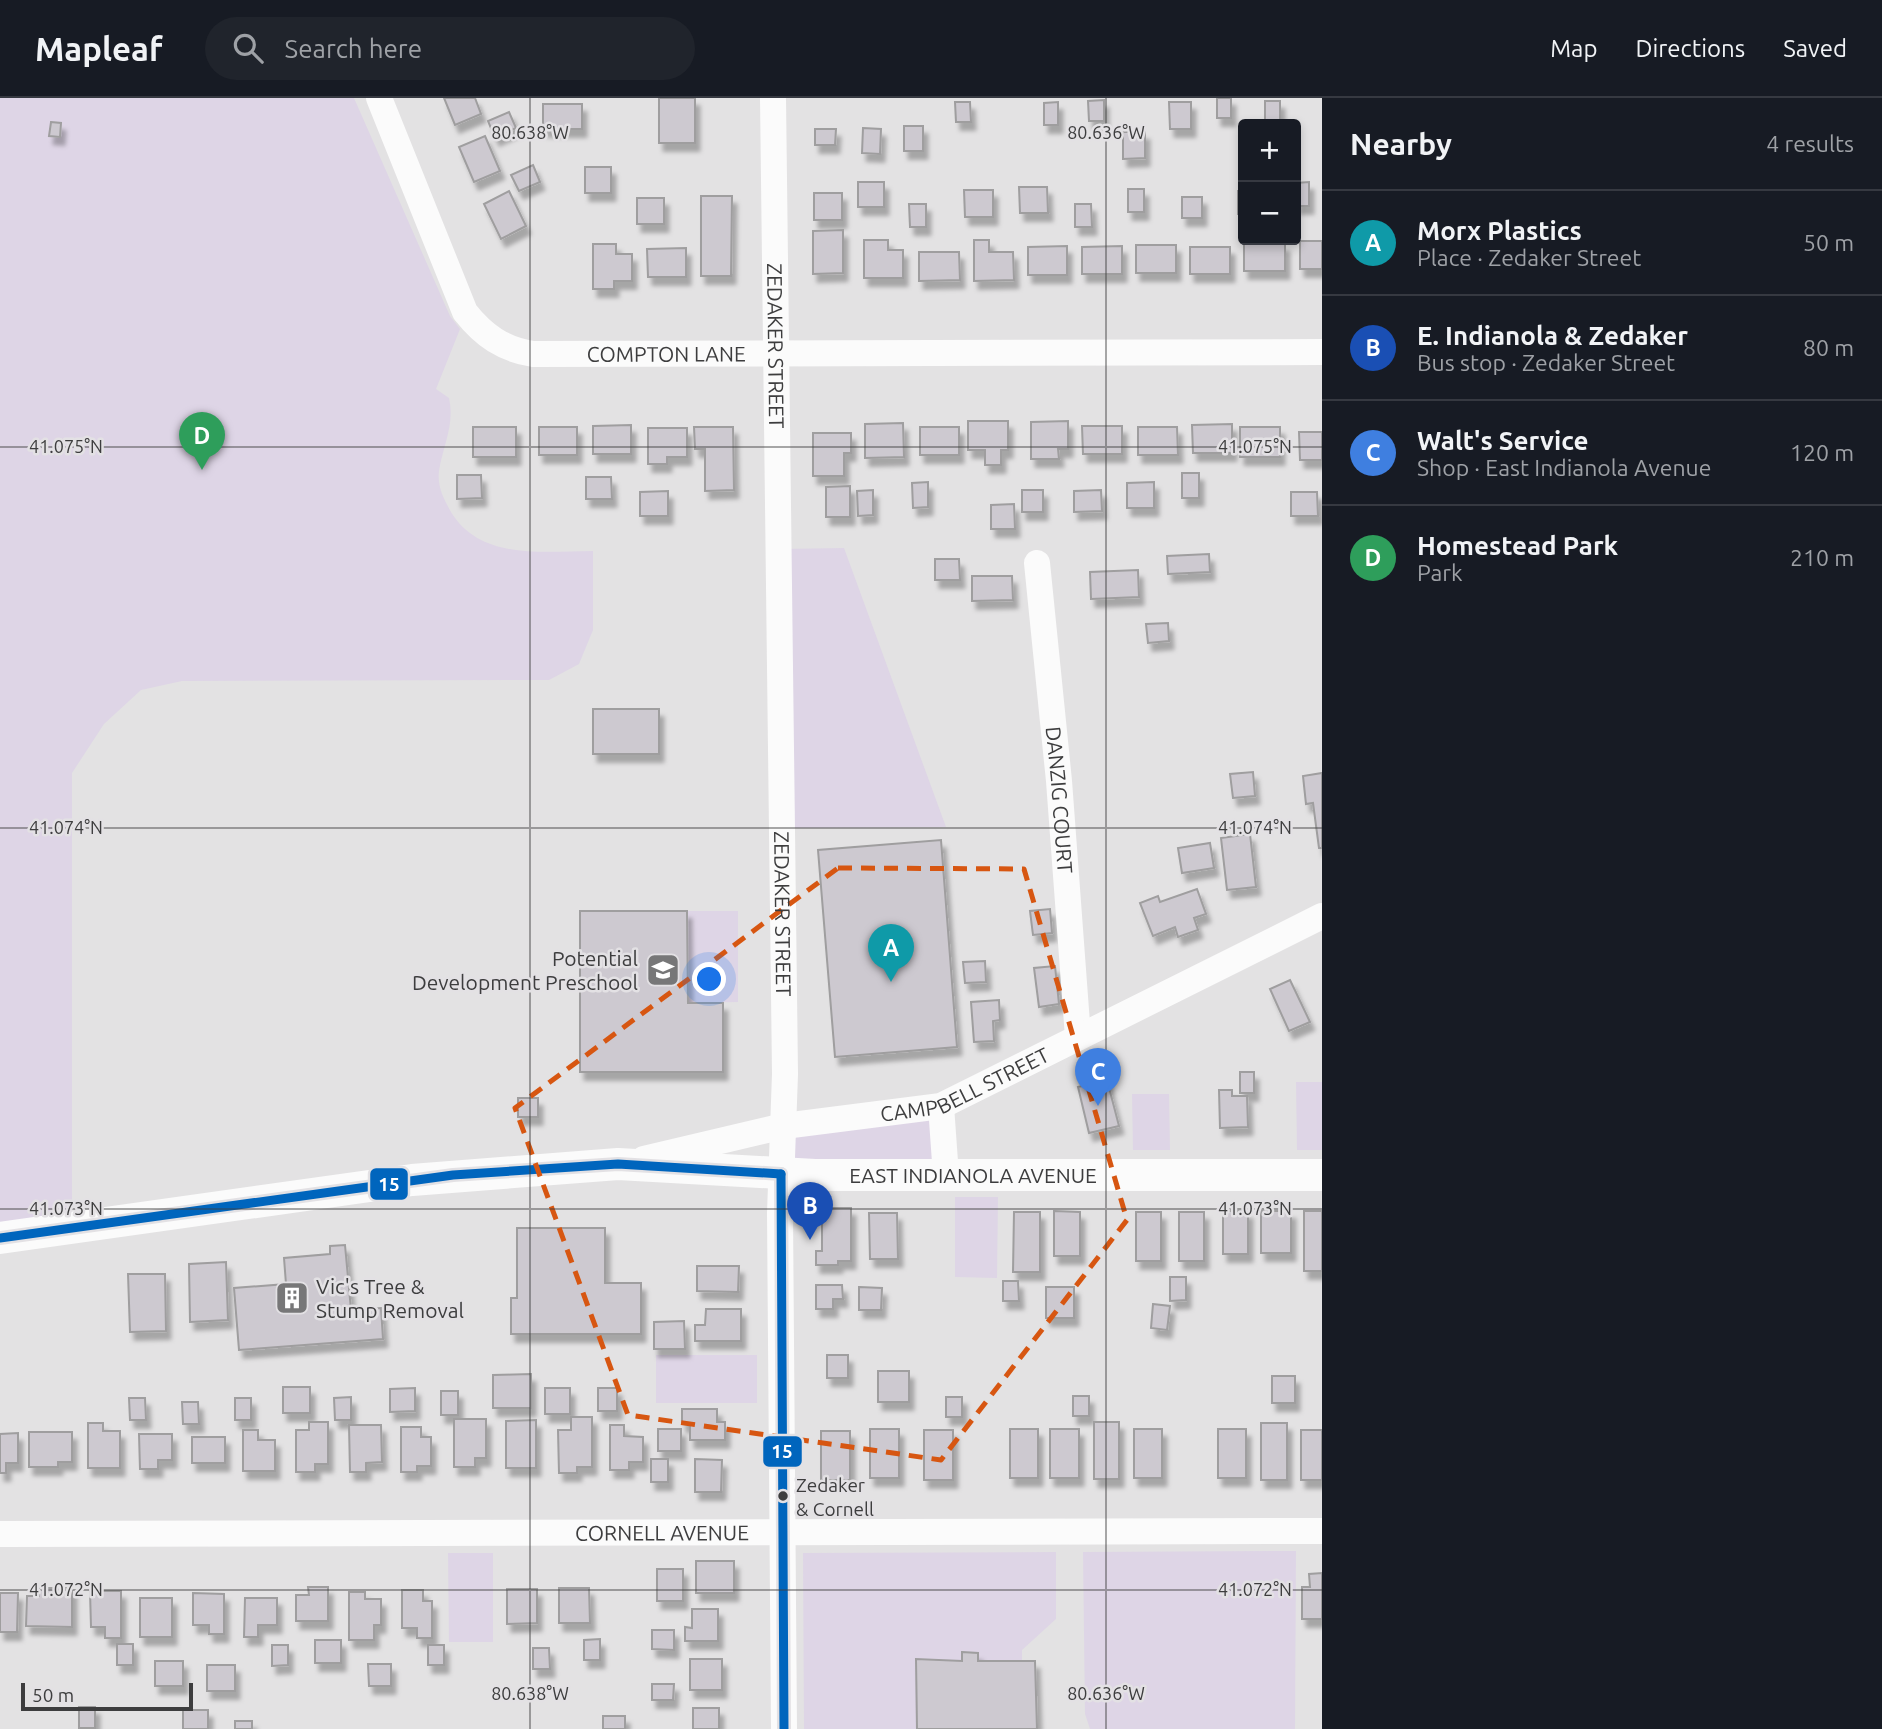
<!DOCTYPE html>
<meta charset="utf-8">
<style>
:root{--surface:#171b24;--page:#20242c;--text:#f1f3f6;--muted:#9ea1a6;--line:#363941;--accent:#1a73e8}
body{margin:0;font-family:Ubuntu,sans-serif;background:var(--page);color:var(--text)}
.controls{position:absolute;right:21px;top:21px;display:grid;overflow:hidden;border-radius:7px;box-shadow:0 4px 10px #0003}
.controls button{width:63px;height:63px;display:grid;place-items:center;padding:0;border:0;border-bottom:2px solid var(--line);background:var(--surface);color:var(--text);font:35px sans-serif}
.scale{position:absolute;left:21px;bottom:18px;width:172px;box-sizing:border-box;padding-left:7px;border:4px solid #3d3d3e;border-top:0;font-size:19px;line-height:24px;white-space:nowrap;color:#3d3d3e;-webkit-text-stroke:5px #e3e1e4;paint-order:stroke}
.you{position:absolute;left:710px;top:882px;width:24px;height:24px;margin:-18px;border:5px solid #fff;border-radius:50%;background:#1a73e8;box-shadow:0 0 0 10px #1a73e833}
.badge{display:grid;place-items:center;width:46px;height:46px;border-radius:50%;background:var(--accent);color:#fff;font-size:23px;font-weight:700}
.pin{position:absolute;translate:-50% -58px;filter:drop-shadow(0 2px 4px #0008)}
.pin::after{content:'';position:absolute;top:37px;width:24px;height:21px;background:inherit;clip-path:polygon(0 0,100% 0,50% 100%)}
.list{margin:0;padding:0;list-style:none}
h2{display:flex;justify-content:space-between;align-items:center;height:91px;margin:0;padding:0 28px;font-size:30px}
h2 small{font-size:23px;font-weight:400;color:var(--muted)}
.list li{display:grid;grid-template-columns:46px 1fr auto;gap:21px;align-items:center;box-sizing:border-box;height:105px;padding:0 28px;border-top:2px solid var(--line)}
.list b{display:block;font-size:26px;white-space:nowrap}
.list p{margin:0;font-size:23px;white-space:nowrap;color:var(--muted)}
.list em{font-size:23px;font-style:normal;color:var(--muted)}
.icon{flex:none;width:38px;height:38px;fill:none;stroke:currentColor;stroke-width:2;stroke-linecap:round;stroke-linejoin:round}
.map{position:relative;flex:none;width:1322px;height:1631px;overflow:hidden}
header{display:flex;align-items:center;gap:42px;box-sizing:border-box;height:98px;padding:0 35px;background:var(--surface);border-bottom:2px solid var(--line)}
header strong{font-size:33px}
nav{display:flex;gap:38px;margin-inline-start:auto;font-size:24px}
.search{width:490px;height:63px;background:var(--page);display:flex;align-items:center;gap:18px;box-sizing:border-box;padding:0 24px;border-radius:38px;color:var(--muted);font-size:26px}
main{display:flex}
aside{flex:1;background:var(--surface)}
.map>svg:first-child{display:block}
</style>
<header>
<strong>Mapleaf</strong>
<div class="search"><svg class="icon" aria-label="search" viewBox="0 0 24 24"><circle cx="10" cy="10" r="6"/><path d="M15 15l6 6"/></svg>Search here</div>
<nav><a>Map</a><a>Directions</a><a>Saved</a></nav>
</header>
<main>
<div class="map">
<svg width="1322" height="1631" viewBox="0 0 1322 1631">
<defs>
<filter id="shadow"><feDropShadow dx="4.5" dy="8" stdDeviation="2" flood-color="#0004"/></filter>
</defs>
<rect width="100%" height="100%" fill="#e3e2e3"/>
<!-- green -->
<g fill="#ded5e6">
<path d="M0 0H354L450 218 460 231 436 291 449 300C455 327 443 347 439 373 437 389 444 401 451 414 481 463 543 453 593 453V532L579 566 549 582 182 583 141 592 104 626 72 675V1130L0 1140Z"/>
<path d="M844 450 946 729 782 730 779 451Z"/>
<path d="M687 813H738V904L688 905Z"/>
<path d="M1296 984H1322V1052H1297Z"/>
<path d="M1132 996H1169L1170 1052H1133Z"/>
<path d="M941 1008 946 1078 815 1077 782 1057 784 1035Z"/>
<path d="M955 1099H998L997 1180 955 1179Z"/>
<rect x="656" y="1257" width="101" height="48"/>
<path d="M1296 1453 1295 1631H1090L1085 1616 1083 1454Z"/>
<path d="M1056 1454V1521L1022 1552V1563H978L977 1555 963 1554 962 1563 916 1561 917 1631H804L803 1455Z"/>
<path d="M448 1455H493V1544H449Z"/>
</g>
<!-- building -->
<g fill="#cdc9d0" stroke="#9f9e9f" stroke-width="2" filter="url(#shadow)">
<path d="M444 0H475L481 16 455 27Z"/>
<rect x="659" y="0" width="36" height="45"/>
<rect x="1217" y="0" width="14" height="20"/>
<path d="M1104 2V23H1089L1088 3Z"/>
<rect x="1265" y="3" width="15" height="20"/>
<path d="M955 4H970L971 24H956Z"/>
<path d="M1058 4V27H1044V5Z"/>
<path d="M1169 4H1191V31H1170Z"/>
<rect x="543" y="6" width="39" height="25"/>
<path d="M509 14 516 30 495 40 488 23Z"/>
<path d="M51 24 61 25 60 39 49 38Z"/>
<rect x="904" y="28" width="19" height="25"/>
<path d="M863 30 881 31 880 56 862 55Z"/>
<path d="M815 31H836L835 47H815Z"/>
<path d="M1123 34H1145V60L1123 61Z"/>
<path d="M485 38 500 73 474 84 459 49Z"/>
<path d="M533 67 540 84 519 93 511 77Z"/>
<rect x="585" y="69" width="26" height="26"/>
<rect x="858" y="84" width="26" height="25"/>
<path d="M1309 84V108H1296V85Z"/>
<path d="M1019 89H1047L1048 115H1020Z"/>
<rect x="1128" y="91" width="16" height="23"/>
<path d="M964 92H993V119H965Z"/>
<path d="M509 93 526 128 501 141 484 106Z"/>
<rect x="1238" y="93" width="5" height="23"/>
<rect x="814" y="95" width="28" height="27"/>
<path d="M701 98H732L731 178H701Z"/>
<rect x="1182" y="99" width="20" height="21"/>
<rect x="637" y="100" width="27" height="26"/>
<path d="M909 106H926V129H910Z"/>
<path d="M1075 106H1091L1092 129H1075Z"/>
<path d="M843 132V175L813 176V133Z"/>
<path d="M864 142H888V152H903V180H864Z"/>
<path d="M974 142H989V154H1013L1014 182 974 183Z"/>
<path d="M1244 142 1285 146V173H1244Z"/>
<rect x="1300" y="143" width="22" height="28"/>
<path d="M593 146H616V156H632V183H614V191H593Z"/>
<rect x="1136" y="147" width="40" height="28"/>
<path d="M1067 148V177H1028V149Z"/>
<path d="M1122 148V176H1082V149Z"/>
<rect x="1190" y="149" width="40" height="27"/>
<path d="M686 150V179H648L647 151Z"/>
<path d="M919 154H959L960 182 919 183Z"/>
<path d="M968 323H1008V352H1001V367H985V352H968Z"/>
<path d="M1068 323V351H1058L1059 361H1031V324Z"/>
<path d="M903 325 904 359 865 360V326Z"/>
<path d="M1232 326V355H1193L1192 327Z"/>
<path d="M631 327V356H593V328Z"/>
<path d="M1082 328H1122V356H1083Z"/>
<rect x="473" y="329" width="43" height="30"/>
<rect x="539" y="329" width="38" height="28"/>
<path d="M694 329H733L734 392 705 393V351H695Z"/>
<rect x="920" y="329" width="39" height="28"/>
<path d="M1138 329H1177L1178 357H1138Z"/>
<rect x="1240" y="329" width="40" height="30"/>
<path d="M648 330H687V359H667V366H648Z"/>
<path d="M1299 334H1322V362H1300Z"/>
<path d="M813 335H851V355H844V378H813Z"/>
<rect x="1182" y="375" width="17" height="25"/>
<path d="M457 377H481L482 400 457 401Z"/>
<path d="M586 379H611L612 401H586Z"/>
<path d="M928 384V409L913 410 912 385Z"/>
<path d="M1154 384V410H1127V385Z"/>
<path d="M850 388V419H826V389Z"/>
<path d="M873 392V417L858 418 857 393Z"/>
<rect x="1022" y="392" width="21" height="22"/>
<path d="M1101 392 1102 413 1074 414V393Z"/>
<path d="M668 393V418H640V394Z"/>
<path d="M1291 394H1317L1318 418H1291Z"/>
<path d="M1014 406 1015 431H991V407Z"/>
<path d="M1209 456 1210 474 1168 476 1167 458Z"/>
<path d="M935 461H959L960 482H935Z"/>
<path d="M1138 472 1139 499 1091 501 1090 474Z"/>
<path d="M972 478H1012L1013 502 972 503Z"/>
<path d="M1168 525 1169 543 1148 545 1146 526Z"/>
<rect x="593" y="611" width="66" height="45"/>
<path d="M1253 674 1255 698 1233 700 1230 676Z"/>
<path d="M1322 675V750H1319L1313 705 1306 706 1303 678Z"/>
<path d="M1250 736 1256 789 1227 792 1221 740Z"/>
<path d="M941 742 957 949 835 959 818 752Z"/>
<path d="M1210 745 1214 770 1182 775 1178 750Z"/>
<path d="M1197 791 1206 816 1194 820 1198 832 1178 839 1175 829 1153 838 1140 805 1158 798 1160 804Z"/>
<path d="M1050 811 1052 835 1033 837 1030 813Z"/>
<path d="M580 813H687L688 905H723V974H580Z"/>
<path d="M985 863 986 884 965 885 963 864Z"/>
<path d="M1055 868 1059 906 1039 909 1034 870Z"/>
<path d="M1290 882 1310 924 1289 933 1270 891Z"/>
<path d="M999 902 1000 922 993 923 994 943 974 944 971 904Z"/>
<rect x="1240" y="974" width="14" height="21"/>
<path d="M1107 982 1119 1028 1089 1035 1078 989Z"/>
<path d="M1219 992H1232V998H1247L1248 1029 1220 1030Z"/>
<rect x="518" y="1000" width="20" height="19"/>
<path d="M822 1110H851V1163H838V1167H816V1153H822Z"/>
<path d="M1054 1113 1080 1114V1158H1054Z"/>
<rect x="1223" y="1113" width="25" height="43"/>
<rect x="1261" y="1113" width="30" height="42"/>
<rect x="1304" y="1113" width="18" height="60"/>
<path d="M1014 1114H1040V1174H1013Z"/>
<rect x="1136" y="1114" width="25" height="49"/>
<rect x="1179" y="1114" width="25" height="49"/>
<path d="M869 1115H897L898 1161H870Z"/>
<path d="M517 1130H605V1185H641V1236H511V1200H517Z"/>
<path d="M345 1147 351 1212 381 1210 383 1241 239 1252 234 1190 286 1186 284 1160 330 1156V1148Z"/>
<path d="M226 1164 228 1222 190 1224 189 1166Z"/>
<path d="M697 1168H739L738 1194 697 1193Z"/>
<path d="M128 1176H165L166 1233 130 1234Z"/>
<path d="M1170 1179H1186V1202L1170 1203Z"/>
<path d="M1003 1183H1018L1019 1203H1003Z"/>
<path d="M816 1187H842L843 1201H833V1211H816Z"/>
<path d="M859 1189 882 1190 881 1212H859Z"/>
<rect x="1046" y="1189" width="28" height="31"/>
<path d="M1153 1206 1170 1208 1167 1232 1151 1230Z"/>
<path d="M706 1211H741V1243H695V1227H705Z"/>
<path d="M684 1223 685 1251H654V1224Z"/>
<rect x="827" y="1257" width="21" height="23"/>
<rect x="878" y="1273" width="31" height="31"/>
<path d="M531 1276V1310H493V1277Z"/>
<rect x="1272" y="1278" width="23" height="27"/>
<rect x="283" y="1289" width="27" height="26"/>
<path d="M415 1290V1313L390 1314V1291Z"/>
<rect x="545" y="1290" width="25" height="26"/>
<rect x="598" y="1290" width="19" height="23"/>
<rect x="441" y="1293" width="17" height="24"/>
<rect x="1073" y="1298" width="16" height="20"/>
<path d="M351 1299V1322H335L334 1300Z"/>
<rect x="946" y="1299" width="16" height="20"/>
<path d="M129 1300H145L146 1322H130Z"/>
<rect x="235" y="1300" width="16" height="22"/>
<path d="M182 1304H198L199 1326H183Z"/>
<path d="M682 1311H717V1324H725V1342H690V1326H682Z"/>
<path d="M571 1319H592V1369H577V1375H559L558 1332H571Z"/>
<path d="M454 1321H486V1360H475V1369H454Z"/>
<path d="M536 1322V1370H506V1323Z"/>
<path d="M309 1324H328V1366H315V1374H296V1332H309Z"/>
<rect x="1094" y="1324" width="25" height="57"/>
<path d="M88 1325H103V1333H120V1370H88Z"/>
<rect x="1261" y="1325" width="26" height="57"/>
<path d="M349 1327H381L382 1364 366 1365V1374H350Z"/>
<path d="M610 1327H624V1338L643 1339V1364H629V1372H610Z"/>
<path d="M401 1329H421V1339H431V1368H417V1374H401Z"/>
<rect x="658" y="1331" width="23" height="22"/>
<rect x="870" y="1331" width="29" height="49"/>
<rect x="1010" y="1331" width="28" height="49"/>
<rect x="1050" y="1331" width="29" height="49"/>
<rect x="1134" y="1331" width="28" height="49"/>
<rect x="1218" y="1331" width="28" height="49"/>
<path d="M243 1332H258V1342H275V1373H243Z"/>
<rect x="924" y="1332" width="29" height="50"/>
<rect x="1301" y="1332" width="21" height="50"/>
<rect x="821" y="1333" width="29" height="49"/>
<path d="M29 1334H72V1364H58V1369H29Z"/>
<path d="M18 1335V1365H6V1375H0V1336Z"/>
<path d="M139 1336H172V1362H158V1371H140Z"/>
<rect x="192" y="1339" width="33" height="26"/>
<rect x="651" y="1361" width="17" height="23"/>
<path d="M695 1361 722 1362 721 1394H695Z"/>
<rect x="696" y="1463" width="38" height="32"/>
<rect x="657" y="1471" width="26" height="32"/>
<path d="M1322 1475V1521H1302V1489H1310L1309 1476Z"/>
<path d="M308 1489H328V1523H296V1497H309Z"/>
<path d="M39 1490H72V1529L26 1528 27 1498H39Z"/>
<path d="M559 1490H589L590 1525H559Z"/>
<path d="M507 1491H537V1525L507 1526Z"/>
<path d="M402 1492H423V1503H432V1540H417V1530H402Z"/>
<path d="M90 1493H121V1540H105V1529H91Z"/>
<path d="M349 1494H365V1501H381V1527H374V1542H349Z"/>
<path d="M0 1495H18L17 1534H0Z"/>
<path d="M193 1495 224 1496V1536H209V1527H193Z"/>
<rect x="140" y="1500" width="32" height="39"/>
<path d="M245 1500H277V1527H258V1539H244Z"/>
<path d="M692 1511H718V1543H685V1529L692 1530Z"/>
<path d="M652 1532H674V1552L652 1551Z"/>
<path d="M600 1541V1562H584V1542Z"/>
<rect x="315" y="1542" width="26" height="23"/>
<rect x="117" y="1546" width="16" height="21"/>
<path d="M272 1547H288V1567L272 1568Z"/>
<rect x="428" y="1547" width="16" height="20"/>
<path d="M533 1550H549L550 1571H533Z"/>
<path d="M962 1554 978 1555V1563H1035L1037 1631H917L916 1561 962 1563Z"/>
<rect x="690" y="1561" width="32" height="31"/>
<rect x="155" y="1563" width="28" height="25"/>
<path d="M368 1566H391V1588H369Z"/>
<rect x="207" y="1567" width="28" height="26"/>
<path d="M652 1586H674L673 1602H652Z"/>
<rect x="79" y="1609" width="16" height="21"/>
<rect x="693" y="1610" width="26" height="21"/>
<rect x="183" y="1612" width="25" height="19"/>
<rect x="603" y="1618" width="22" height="13"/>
<rect x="235" y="1623" width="17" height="8"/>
</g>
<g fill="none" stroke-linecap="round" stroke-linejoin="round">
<!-- minor -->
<g stroke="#fbfbfb" stroke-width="26">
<path id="s1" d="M379 0 465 214C484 238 503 251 533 256L1322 254"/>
<path id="s2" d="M773 0 785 976 780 1115 784 1631"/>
<path id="s3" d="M1037 465 1059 683 1078 939"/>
<path d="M941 1008 946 1078"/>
<path id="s4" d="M644 1061 784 1028 941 1008 1322 818"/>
<path id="s5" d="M0 1436 1322 1433"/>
</g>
<!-- tertiary -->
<path stroke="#fbfbfb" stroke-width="32" id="s6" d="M0 1140 412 1082 618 1066 815 1077H1322"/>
<defs>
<g id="bus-1">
<path d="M781 1076 784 1631"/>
<path d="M0 1140 453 1077 618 1066 781 1076"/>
</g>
</defs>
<!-- bus-1 casing -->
<use href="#bus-1" stroke="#e3e1e4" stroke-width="14"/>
<!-- bus-1 -->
<use href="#bus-1" stroke="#0065bd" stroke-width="9"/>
</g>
<!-- marked area -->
<path fill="none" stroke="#d75611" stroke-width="5" stroke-dasharray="14 9" stroke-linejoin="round" d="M838 770 1024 771 1127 1122 941 1362 628 1317 515 1010Z"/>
<!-- ticks -->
<path fill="none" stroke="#3d3d3e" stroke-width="2" stroke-opacity="0.45" d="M530 0V1631M1106 0V1631M0 349H1322M0 730H1322M0 1111H1322M0 1492H1322"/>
<!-- icons -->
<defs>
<symbol id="school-square" viewBox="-11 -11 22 22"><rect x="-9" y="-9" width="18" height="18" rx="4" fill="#777778" stroke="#e3e1e4"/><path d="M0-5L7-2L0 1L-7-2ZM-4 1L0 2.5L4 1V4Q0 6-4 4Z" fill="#fff"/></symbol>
<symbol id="building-square" viewBox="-11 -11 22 22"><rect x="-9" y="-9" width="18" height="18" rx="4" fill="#777778" stroke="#e3e1e4"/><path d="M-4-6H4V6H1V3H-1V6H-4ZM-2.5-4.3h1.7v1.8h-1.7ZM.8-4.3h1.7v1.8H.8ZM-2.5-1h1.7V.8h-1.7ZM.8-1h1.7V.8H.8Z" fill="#fff"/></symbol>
</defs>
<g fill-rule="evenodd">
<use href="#school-square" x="644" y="853" width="38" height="38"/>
<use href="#building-square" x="273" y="1181" width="38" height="38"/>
</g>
<!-- markers -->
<circle fill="#3d3d3e" stroke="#e3e1e4" stroke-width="2.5" cx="783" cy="1398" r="6"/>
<g text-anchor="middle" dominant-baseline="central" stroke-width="5" stroke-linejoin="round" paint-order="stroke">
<!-- bus labels -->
<g font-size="19" fill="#3d3d3e" stroke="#e3e1e4" text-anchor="start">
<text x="796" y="1387">Zedaker<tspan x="796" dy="24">&amp; Cornell</tspan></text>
</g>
<!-- street labels -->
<g font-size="21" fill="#3d3d3e" stroke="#e3e1e4">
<text stroke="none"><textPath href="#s2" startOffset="248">ZEDAKER STREET</textPath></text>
<text stroke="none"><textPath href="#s1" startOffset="446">COMPTON LANE</textPath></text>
<text stroke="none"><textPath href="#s3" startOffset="238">DANZIG COURT</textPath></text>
<text stroke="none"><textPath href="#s2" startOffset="816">ZEDAKER STREET</textPath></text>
<text stroke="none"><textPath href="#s4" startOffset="331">CAMPBELL STREET</textPath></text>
<text stroke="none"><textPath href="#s6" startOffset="978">EAST INDIANOLA AVENUE</textPath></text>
<text stroke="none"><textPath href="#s5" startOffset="662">CORNELL AVENUE</textPath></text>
</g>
<!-- poi labels -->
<g font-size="21" fill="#3d3d3e" stroke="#e3e1e4" text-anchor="end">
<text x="638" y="860">Potential<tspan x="638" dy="24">Development Preschool</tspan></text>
<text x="316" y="1188" text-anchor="start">Vic's Tree &amp;<tspan x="316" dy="24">Stump Removal</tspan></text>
</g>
</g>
<g font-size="18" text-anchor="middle" fill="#3d3d3e" stroke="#e3e1e4" stroke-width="5" stroke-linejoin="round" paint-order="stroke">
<text x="530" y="41">80.638°W</text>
<text x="1106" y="41">80.636°W</text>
<text x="66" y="355">41.075°N</text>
<text x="1255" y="355">41.075°N</text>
<text x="66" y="736">41.074°N</text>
<text x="1255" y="736">41.074°N</text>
<text x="66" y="1117">41.073°N</text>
<text x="1255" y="1117">41.073°N</text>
<text x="66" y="1498">41.072°N</text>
<text x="1255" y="1498">41.072°N</text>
<text x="530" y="1602">80.638°W</text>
<text x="1106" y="1602">80.636°W</text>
</g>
<g stroke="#e3e1e4" stroke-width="2.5">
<rect x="369" y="1069" width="40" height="34" rx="7" fill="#0065bd"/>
<rect x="762" y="1337" width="41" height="33" rx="7" fill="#0065bd"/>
</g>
<g font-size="19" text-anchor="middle" font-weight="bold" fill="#fff">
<text x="389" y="1093">15</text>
<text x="782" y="1360">15</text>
</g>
</svg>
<div class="controls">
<button>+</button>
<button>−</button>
</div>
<div class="scale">50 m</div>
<div class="you"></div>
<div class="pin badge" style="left:891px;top:884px;background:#0f9aa8">A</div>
<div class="pin badge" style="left:810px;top:1142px;background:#1a4fb4">B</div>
<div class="pin badge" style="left:1098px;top:1008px;background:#3f7fe0">C</div>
<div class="pin badge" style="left:202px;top:372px;background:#2e9e5b">D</div>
</div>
<aside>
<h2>Nearby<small>4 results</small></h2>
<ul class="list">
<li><span class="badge" style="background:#0f9aa8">A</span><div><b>Morx Plastics</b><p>Place · Zedaker Street</p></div><em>50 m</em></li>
<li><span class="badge" style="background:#1a4fb4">B</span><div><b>E. Indianola &amp; Zedaker</b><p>Bus stop · Zedaker Street</p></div><em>80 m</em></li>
<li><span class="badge" style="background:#3f7fe0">C</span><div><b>Walt's Service</b><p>Shop · East Indianola Avenue</p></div><em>120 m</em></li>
<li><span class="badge" style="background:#2e9e5b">D</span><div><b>Homestead Park</b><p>Park</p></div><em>210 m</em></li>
</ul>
</aside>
</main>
